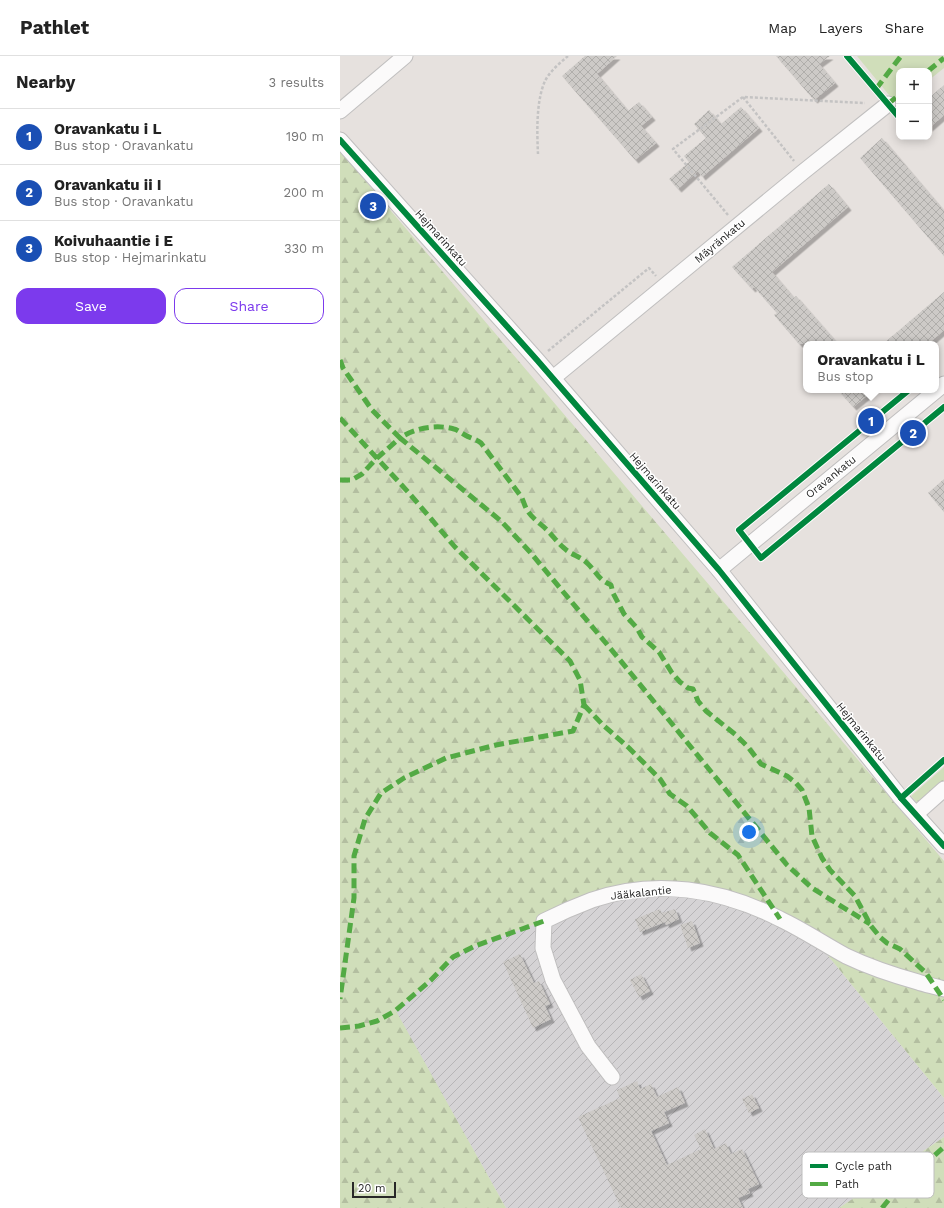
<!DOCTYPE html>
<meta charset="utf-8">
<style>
:root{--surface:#fff;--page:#f6f6f6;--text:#222;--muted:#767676;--line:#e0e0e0;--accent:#7c3aed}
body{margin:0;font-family:"Work Sans",sans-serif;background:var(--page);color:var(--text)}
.controls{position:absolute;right:12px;top:12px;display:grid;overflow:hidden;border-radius:8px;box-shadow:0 2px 10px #0003}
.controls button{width:36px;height:36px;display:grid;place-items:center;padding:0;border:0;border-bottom:1px solid var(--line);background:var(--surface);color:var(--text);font:20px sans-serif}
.scale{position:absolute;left:12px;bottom:10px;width:44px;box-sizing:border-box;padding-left:4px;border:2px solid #282828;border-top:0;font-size:11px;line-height:14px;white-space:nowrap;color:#282828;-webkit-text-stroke:3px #fff;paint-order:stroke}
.you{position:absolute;left:409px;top:776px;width:14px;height:14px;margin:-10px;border:3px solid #fff;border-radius:50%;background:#1a73e8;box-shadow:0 0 0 6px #1a73e833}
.badge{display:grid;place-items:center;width:26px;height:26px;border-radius:50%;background:var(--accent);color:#fff;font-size:13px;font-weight:700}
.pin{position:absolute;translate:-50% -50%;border:2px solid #fff;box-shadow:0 1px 4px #0006}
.popup{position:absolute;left:463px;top:285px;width:136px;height:52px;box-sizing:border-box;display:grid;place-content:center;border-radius:8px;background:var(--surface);filter:drop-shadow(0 1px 3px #0005);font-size:13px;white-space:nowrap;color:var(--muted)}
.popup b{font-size:15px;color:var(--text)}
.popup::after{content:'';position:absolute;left:50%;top:100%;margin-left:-8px;border:8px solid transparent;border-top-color:var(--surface)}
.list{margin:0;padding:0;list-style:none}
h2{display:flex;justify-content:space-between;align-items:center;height:52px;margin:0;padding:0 16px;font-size:17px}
h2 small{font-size:13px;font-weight:400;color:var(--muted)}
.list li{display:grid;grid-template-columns:26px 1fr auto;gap:12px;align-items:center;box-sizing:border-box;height:56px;padding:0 16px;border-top:1px solid var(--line)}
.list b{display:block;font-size:15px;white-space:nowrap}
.list p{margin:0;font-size:13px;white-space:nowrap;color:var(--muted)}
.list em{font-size:13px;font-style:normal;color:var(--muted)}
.actions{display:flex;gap:8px;padding:12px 16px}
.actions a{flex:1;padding:9px 0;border:1px solid var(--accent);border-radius:12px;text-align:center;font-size:14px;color:var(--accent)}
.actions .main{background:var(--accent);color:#fff}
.map{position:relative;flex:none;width:604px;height:1152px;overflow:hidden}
header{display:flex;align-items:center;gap:24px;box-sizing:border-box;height:56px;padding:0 20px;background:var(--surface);border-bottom:1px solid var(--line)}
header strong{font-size:19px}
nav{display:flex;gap:22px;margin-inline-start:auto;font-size:14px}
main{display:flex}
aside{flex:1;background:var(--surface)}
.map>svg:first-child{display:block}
</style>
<header>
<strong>Pathlet</strong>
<nav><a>Map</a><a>Layers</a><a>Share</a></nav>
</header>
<main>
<aside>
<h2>Nearby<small>3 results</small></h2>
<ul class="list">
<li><span class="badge" style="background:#1a4fb4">1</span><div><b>Oravankatu i L</b><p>Bus stop · Oravankatu</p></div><em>190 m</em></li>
<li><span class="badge" style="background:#1a4fb4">2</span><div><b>Oravankatu ii I</b><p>Bus stop · Oravankatu</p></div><em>200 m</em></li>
<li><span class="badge" style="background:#1a4fb4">3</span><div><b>Koivuhaantie i E</b><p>Bus stop · Hejmarinkatu</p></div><em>330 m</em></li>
</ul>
<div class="actions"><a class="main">Save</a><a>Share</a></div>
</aside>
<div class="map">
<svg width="604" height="1152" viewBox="0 0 604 1152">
<defs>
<pattern id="industrial-furrows" width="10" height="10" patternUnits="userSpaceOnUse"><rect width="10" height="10" fill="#d5d3d5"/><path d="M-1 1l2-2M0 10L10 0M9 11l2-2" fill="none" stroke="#b7b5b7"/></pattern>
<pattern id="grass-tufts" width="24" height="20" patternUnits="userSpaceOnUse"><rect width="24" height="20" fill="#d0deba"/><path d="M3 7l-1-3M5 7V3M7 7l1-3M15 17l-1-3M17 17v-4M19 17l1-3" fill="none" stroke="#b3bea0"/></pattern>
<pattern id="forest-firs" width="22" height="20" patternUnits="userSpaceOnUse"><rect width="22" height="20" fill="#d0deba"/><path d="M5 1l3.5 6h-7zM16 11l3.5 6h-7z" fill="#b3bea0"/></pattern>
<pattern id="building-cross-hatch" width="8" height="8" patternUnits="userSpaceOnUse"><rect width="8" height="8" fill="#cdcac7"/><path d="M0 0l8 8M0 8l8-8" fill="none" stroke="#b0aeab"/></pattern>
<filter id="shadow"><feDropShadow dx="3.5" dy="3.5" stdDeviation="0" flood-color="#0004"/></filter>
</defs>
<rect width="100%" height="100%" fill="#e6e1de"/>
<!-- industrial -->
<path fill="url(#industrial-furrows)" d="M342 833 472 880 604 1042V1081L499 1152H166L55 955 91 924 113 901 135 890 204 865 252 844Z"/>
<!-- grass -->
<path fill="url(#grass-tufts)" d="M604 711V725L578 748 571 740Z"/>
<!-- forest -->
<g fill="url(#forest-firs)">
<path d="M0 95 604 805V1042L472 880 403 847 312 833 204 865 135 890 113 901 91 924 56 955 166 1152H0Z"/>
<path d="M604 1081V1152H499Z"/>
</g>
<!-- park -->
<path fill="#d0deba" d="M517 0H604V12L589 24V15H559L558 50Z"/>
<!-- building -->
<g fill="url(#building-cross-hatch)" filter="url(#shadow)">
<path d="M245 0H277L257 18 288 55 299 46 312 61 301 70 316 87 295 104 222 20Z"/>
<path d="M436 0H490L479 8 495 27 474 44Z"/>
<path d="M604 29V59L589 72V42Z"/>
<path d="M401 51 419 72 362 121 358 115 338 133 329 123 349 106 344 100 366 82 354 68 369 54 381 68Z"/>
<path d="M542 82 604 155V200L520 102Z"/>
<path d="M489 128 508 151 432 216 454 242 456 240 498 288H459L434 259 437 257 414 231 412 233 392 211Z"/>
<path d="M604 236V274L588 288H543Z"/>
<path d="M498 334H534L513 351Z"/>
<path d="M604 423V456L588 437Z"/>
<path d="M320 853 322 857 335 853 339 863 326 869 325 866 300 876 295 863Z"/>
<path d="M352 865 360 887 348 892 340 869Z"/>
<path d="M180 898 194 927 199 925 210 948 205 950 211 963 193 972 163 906Z"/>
<path d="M301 918 310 935 299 941 290 924Z"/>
<path d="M297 1025 300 1033 311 1028 317 1041 338 1031 345 1047 324 1056 329 1067 311 1075 327 1109 361 1093 354 1079 365 1073 374 1093 386 1087 391 1098 402 1093 419 1128 408 1133 410 1137 398 1142 403 1152H281L238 1061 280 1042 277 1034Z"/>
<path d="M412 1038 419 1052 409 1057 402 1043Z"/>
</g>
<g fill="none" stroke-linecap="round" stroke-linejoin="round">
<defs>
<g id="minor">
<path d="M0 55 65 0"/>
<path d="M0 84 197 304 379 514 561 742 604 790"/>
<path d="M213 322 463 116 548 48"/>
<path d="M379 514 604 328"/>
<path d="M576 758 604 733"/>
<path d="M272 1021 248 990 213 924 203 892 204 865C220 857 236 850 252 844 316 822 381 833 440 863 463 874 484 888 506 900 529 911 553 919 578 926 586 929 595 930 604 933"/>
</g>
</defs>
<!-- minor casing -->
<use href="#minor" stroke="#c0bfbf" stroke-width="17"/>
<!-- path -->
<g stroke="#c4c3c3" stroke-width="2.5" stroke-dasharray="3 2" stroke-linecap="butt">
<path d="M403 41 454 105"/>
<path d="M198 98C197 76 196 45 205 25 210 15 220 7 228 0"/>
<path d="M388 159 333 93 403 41 525 47"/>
<path d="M208 295 309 212 316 220"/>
</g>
<!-- minor -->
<use href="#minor" stroke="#fbfafa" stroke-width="15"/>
<!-- quiet -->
<g stroke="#53aa44" stroke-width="5" stroke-dasharray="10 5" stroke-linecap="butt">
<path d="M588 15 604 2"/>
<path d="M536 33 561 0"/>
<path d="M548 48 559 39"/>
<path d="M0 304 3 312 32 354 60 382C75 372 96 368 114 373 118 374 121 377 125 379 130 382 136 383 141 387L180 439C183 443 184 448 186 452 191 462 200 467 207 474 213 480 218 487 224 492 231 499 240 500 247 507 257 516 257 523 271 529L273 537 284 558 297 572 302 581 319 596 332 617 340 626 348 632 353 633 358 645 366 655 396 679 408 691 421 708 447 720 456 727 462 734 469 752 472 780 482 802 490 814 515 840 531 870 540 881 547 887 560 893 586 917 604 944"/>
<path d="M0 362 69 437 115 491 230 605 240 624 244 649 233 675 156 689 106 702 64 722 41 737 25 763 14 800V842L0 943"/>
<path d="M0 424H12L22 418 37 402 60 382 161 465 190 496 280 604 447 809 472 832 530 868"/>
<path d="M244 649 263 669 289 692 320 723 330 738 347 750 370 777 398 799 440 863"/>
<path d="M0 972 19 970 37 965 55 955 91 924 113 901 135 890 204 865"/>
<path d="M542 1152 560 1130 604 1091"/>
</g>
<defs>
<g id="cycleway">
<path d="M507 0 559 61"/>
<path d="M0 84 197 304 379 514 561 742 604 790"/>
<path d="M569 334 399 474 421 502 604 351"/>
<path d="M561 742 604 704"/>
</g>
</defs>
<!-- cycleway casing -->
<use href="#cycleway" stroke="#fff" stroke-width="8"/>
<!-- cycleway -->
<use href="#cycleway" stroke="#00873e" stroke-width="6"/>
</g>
<g text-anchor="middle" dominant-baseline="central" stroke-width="3" stroke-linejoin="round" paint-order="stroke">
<!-- street labels -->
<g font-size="11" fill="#282828" stroke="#fff">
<text transform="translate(101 182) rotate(48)">Hejmarinkatu</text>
<text transform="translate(380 185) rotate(-40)">Mäyränkatu</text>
<text transform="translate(491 421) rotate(-39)">Oravankatu</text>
<text transform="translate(315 425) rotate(49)">Hejmarinkatu</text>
<text transform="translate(521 676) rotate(51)">Hejmarinkatu</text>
<text transform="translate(301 837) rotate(-6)">Jääkalantie</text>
</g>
</g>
<!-- legend -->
<rect x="462" y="1096" width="132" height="46" rx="6" fill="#fff" stroke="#bebebe" stroke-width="1"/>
<rect x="470" y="1108" width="18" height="4" fill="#00873e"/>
<rect x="470" y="1126" width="18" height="4" fill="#53aa44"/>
<g font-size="11" fill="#282828">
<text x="495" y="1114">Cycle path</text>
<text x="495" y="1132">Path</text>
</g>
</svg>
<div class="controls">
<button>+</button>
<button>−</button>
</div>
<div class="scale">20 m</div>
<div class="you"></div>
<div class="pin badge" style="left:531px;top:365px;background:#1a4fb4">1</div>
<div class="popup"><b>Oravankatu i L</b>Bus stop</div>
<div class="pin badge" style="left:573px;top:377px;background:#1a4fb4">2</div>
<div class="pin badge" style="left:33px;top:150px;background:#1a4fb4">3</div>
</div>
</main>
